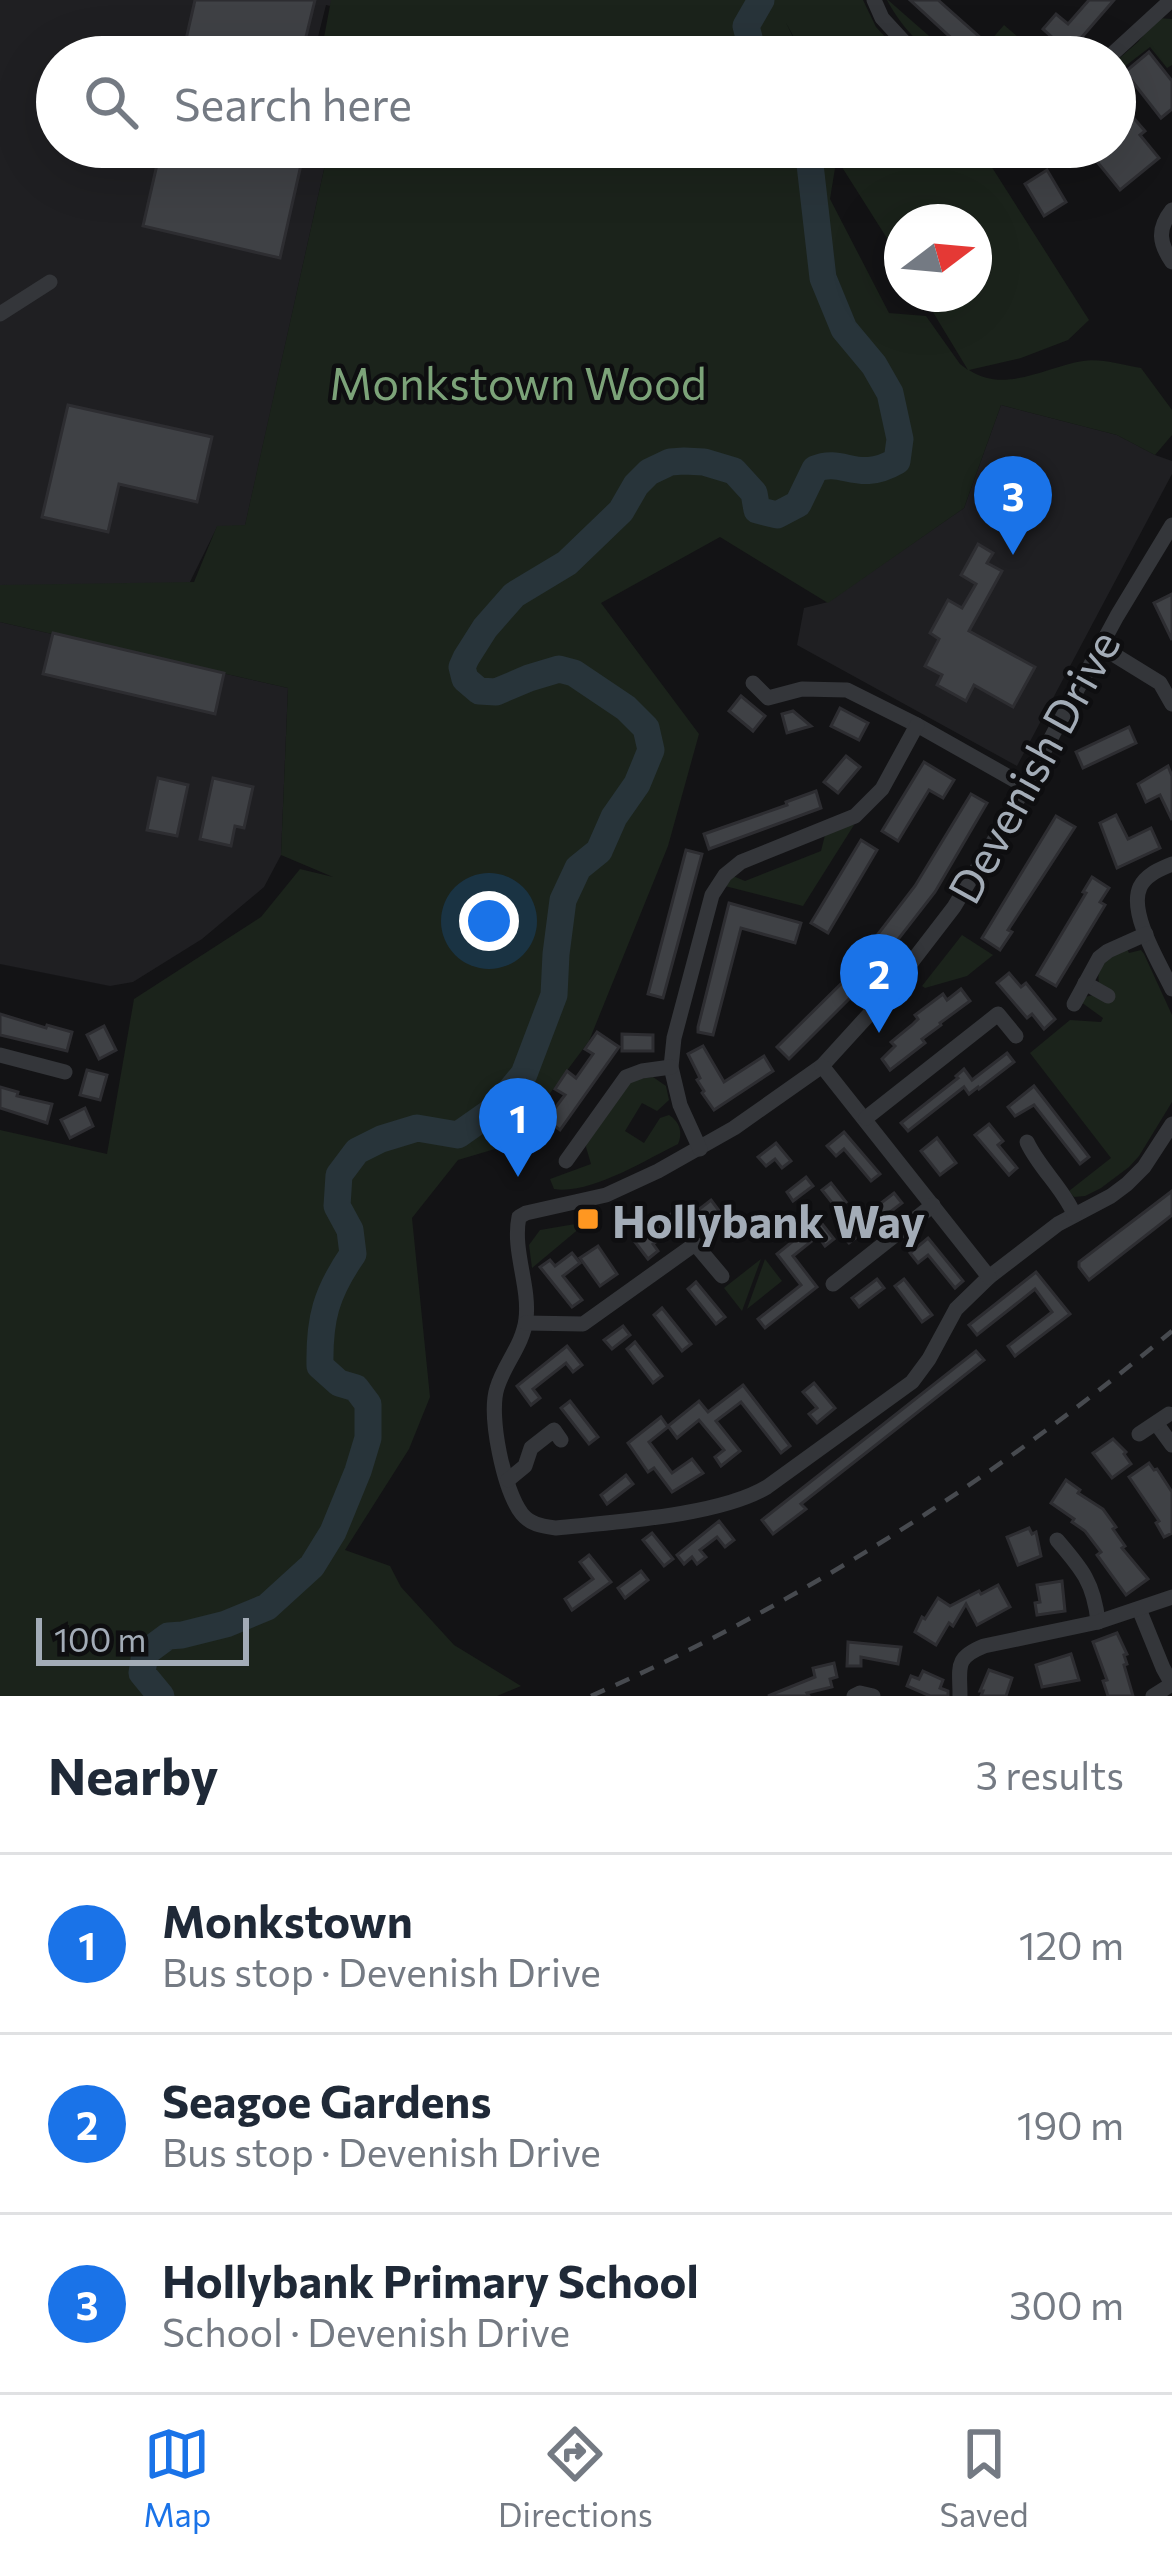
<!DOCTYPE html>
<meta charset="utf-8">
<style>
:root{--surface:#fff;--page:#f2f2f3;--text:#1f2937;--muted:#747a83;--line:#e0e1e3;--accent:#1a73e8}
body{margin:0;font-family:Commissioner,sans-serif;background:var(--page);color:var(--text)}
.compass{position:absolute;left:884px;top:204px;width:108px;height:108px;border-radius:50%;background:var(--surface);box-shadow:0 12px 48px #0002;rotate:74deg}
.scale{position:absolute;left:36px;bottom:30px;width:213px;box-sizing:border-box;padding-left:12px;border:6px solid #a3acb7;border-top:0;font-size:33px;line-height:42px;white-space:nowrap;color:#a3acb7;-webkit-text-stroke:9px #0e0e10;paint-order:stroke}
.you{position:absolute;left:489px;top:921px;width:42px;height:42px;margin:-30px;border:9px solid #fff;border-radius:50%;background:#1a73e8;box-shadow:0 0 0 18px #1a73e833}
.badge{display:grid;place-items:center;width:78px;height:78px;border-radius:50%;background:var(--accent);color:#fff;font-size:39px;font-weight:700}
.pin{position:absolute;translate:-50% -99px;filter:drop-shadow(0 3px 6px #0008)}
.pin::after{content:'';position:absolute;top:63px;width:42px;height:36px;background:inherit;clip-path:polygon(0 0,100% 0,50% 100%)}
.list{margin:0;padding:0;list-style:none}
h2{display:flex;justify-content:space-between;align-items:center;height:156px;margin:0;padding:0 48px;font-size:51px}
h2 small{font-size:39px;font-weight:400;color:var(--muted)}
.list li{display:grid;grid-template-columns:78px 1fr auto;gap:36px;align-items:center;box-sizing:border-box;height:180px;padding:0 48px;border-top:3px solid var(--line)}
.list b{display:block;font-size:45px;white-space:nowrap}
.list p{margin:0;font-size:39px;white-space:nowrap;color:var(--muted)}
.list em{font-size:39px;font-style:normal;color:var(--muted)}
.icon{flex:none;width:66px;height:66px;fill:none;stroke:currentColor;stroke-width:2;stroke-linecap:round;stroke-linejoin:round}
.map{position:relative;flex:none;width:1172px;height:1696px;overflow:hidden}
.search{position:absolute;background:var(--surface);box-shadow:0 12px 48px #0002;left:36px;right:36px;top:36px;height:132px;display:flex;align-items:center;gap:30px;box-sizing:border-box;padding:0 42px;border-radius:66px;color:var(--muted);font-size:45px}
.sheet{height:696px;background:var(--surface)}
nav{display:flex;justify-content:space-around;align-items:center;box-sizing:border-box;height:168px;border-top:3px solid var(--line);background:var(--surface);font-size:33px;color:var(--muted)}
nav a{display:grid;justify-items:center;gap:6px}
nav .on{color:var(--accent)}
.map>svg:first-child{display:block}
</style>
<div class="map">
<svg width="1172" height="1696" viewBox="0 0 1172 1696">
<rect width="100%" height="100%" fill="#131315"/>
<!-- built -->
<g fill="#1f1f22">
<path d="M0 0H339L338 8 326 5 313 57H57V147H329L245 526 217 527 188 586H0Z"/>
<path d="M1001 405 1117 435 1155 455 1172 461V474L1017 766 797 645 804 608 828 602 964 508Z"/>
<path d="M0 622 288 688 281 855 264 887 202 939 133 982 110 986 0 964Z"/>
</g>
<!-- green -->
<g fill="#1b231b">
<path d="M331 0H863L876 27 904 57H805L786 23 803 57H328L323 43Z"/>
<path d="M887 0H888L953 57C925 57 899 23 887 0Z"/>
<path d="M1158 18 1172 19V65L1167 68 1150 47 1124 67 1121 63 1115 68V62L1138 42Z"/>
<path d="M1004 25 1041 57H976Z"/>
<path d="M329 147H852L854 150 836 162 830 199 889 313 926 316 960 364 968 370 922 294H974V222H902V262L840 164 857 153 855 147H979L1089 320 1068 340 1021 358 969 370C1005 394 1045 367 1083 361 1100 358 1123 365 1141 368L1172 410V435L1155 455 1117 435 1001 405 964 508 828 603 720 537 601 603 699 734 668 846 589 1041 533 1116 529 1139 458 1160 412 1218 430 1397 409 1449 345 1550 390 1566 401 1587 454 1645 521 1686 497 1696H0V1130L107 1154 134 999 261 917 300 869 333 877 281 855 288 688 0 622V585L194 582 217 526 245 525Z"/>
<path d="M849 825H854L803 906 725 886 733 876 745 881 821 851 825 835Z"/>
<path d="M962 935 993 955 967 976 925 988 922 986Z"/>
<path d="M1127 949 1129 953 1141 950 1144 954 1172 1015V1102L1139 1156 1129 1167 1101 1188 1085 1196 1074 1197 1069 1191 1111 1158 1030 1053 1070 1020 1101 1022 1103 1018 1081 1002 1085 997 1093 995 1108 1003 1113 994 1099 984C1095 964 1112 956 1127 949Z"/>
<path d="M653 1077 666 1086 669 1100 657 1111 642 1103 625 1131 644 1143 660 1118 669 1115C680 1122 683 1133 678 1144 645 1160 590 1195 554 1189L550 1179 591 1164 586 1147 587 1139 631 1080Z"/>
<path d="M587 1222 532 1268 529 1245 540 1230Z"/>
<path d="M761 1259 742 1311 724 1288Z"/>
<path d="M765 1259 782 1281 747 1309Z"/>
</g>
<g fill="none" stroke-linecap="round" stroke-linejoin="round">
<!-- river -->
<g stroke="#28343a" stroke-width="27">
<path d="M754 57 746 26 761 0"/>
<path d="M161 1696 142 1673 145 1653 168 1636 182 1635 226 1624 267 1607 312 1566 333 1532 358 1471 368 1438V1404L356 1388 339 1383 320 1366C319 1319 326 1293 353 1254L350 1230 337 1206 339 1175 357 1151 381 1139 417 1128 458 1135 495 1109 524 1074 554 995 556 954 563 900 578 868 599 851 614 817 637 784 651 750 646 728 626 708 574 673 559 669 529 678 496 692 479 691 465 679 462 667 466 658 485 628 514 595 567 563 621 511 636 485 649 472 670 462 684 461 704 462 734 471 754 493 757 510 777 515 798 504 815 469C844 457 857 484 897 461L900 439 890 393 874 365 844 329 823 278 808 147"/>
</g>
</g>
<!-- building -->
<g fill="#3f4145" stroke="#2d2d31" stroke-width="3">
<path d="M195 0H315L301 57H182Z"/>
<path d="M910 0H938L984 41 971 56Z"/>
<path d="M1089 0H1114L1082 37 1084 39 1071 54 1043 29 1056 14 1068 24Z"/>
<path d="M1149 52 1172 81V109L1161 118 1125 72Z"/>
<path d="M1115 104 1127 119 1131 115 1145 131 1140 135 1159 158 1120 190 1094 158 1107 147H1115Z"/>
<path d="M161 147H305L280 258 143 226Z"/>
<path d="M1047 170 1066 202 1044 216 1025 184Z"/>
<path d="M68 405 212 437 197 502 119 484 108 532 42 517Z"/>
<path d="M978 544 993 553 987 563 1002 571 969 631 1035 667 1013 707 974 685 966 701 937 685 942 675 925 666 939 639 930 633 948 600 962 608 976 584 961 575Z"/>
<path d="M1172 594V640L1154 603Z"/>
<path d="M53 633 224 673 215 714 43 674Z"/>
<path d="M741 696 765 716 753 731 729 711Z"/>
<path d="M840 708 868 723 859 740 831 726Z"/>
<path d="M793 711 811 726 787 733 782 714Z"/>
<path d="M1129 727 1136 743 1083 768 1076 752Z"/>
<path d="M846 756 860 767 838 793 824 782Z"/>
<path d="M924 762 954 780 943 798 929 790 898 841 882 831Z"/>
<path d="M1168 766 1172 776V820L1160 795 1146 802 1138 784Z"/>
<path d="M158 778 188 785 177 836 147 830Z"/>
<path d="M213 778 253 787 244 828 235 826 231 846 200 839Z"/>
<path d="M816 791 821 808 709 849 704 834 787 805 786 802Z"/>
<path d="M971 794 987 803 935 892 861 987 789 1059 777 1047 855 970 852 968 915 886Z"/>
<path d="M1116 815 1128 839 1151 828 1160 848 1117 868 1100 823Z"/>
<path d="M1056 816 1075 827 1008 930 1012 932 1000 950 982 938Z"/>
<path d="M861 840 877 850 828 933 811 923Z"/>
<path d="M686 850 702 854 663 998 648 994Z"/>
<path d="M1092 877 1109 888 1100 902 1105 905 1056 986 1037 975 1086 893 1083 892Z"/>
<path d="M729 903 801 923 795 943 741 928 713 1035 698 1032V1027Z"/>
<path d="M1009 973 1021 987 1026 983 1055 1019 1044 1029 1032 1014 1027 1018 997 983Z"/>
<path d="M961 989 970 1001 940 1023 941 1025 922 1039 925 1043 890 1070 882 1059 895 1046 891 1042 912 1025 918 1019 915 1015 943 994 947 1000Z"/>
<path d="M0 1014 46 1028 47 1025 72 1032 67 1051 0 1035Z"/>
<path d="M104 1026 116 1050 99 1059 87 1035Z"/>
<path d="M597 1032 619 1047 560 1130 552 1124 547 1131 537 1123 544 1113 549 1116 565 1095 555 1089 567 1071 576 1078 593 1054 585 1049Z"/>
<path d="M622 1034 653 1035V1051H622Z"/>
<path d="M703 1046 724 1082 764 1056 773 1071 714 1110 702 1093 704 1091 697 1080 700 1078 688 1054Z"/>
<path d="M1007 1053 1014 1062 979 1089 978 1087 969 1094 964 1087 908 1131 901 1123 958 1078 956 1076 964 1069 972 1080Z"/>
<path d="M87 1070 107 1075 100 1100 80 1095Z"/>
<path d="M1034 1086 1089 1157 1080 1164 1034 1105 1015 1116 1008 1107Z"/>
<path d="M0 1087 18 1092 17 1096 52 1104 47 1123 0 1108Z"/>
<path d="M85 1108 93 1126 70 1138 61 1120Z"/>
<path d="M989 1124 1003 1141 998 1145 1017 1168 1009 1175 975 1135Z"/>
<path d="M844 1132 880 1174 871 1181 844 1149 836 1156 827 1146Z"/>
<path d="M937 1138 956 1163 940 1175 921 1151Z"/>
<path d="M776 1143 791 1161 782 1168 775 1159 766 1166 758 1157Z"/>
<path d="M806 1177 813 1186 793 1201 787 1192Z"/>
<path d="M831 1183 846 1202 837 1209 822 1190Z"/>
<path d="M1172 1191V1215L1089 1280 1079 1267V1262Z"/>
<path d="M894 1193 902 1203 849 1243 841 1234Z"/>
<path d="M711 1200 723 1216 714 1223 709 1216 700 1223 693 1214Z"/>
<path d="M679 1208 686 1219 653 1244 658 1251 648 1259 635 1242Z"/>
<path d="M819 1220 834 1239 825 1246 818 1236 793 1256 817 1287 765 1328 758 1319 801 1285 777 1254Z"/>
<path d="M928 1238 963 1281 955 1288 928 1255 918 1263 910 1253Z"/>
<path d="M598 1246 617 1274 600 1286 580 1258Z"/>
<path d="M572 1253 580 1263 563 1276 582 1300 572 1307 540 1267 550 1260 555 1266Z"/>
<path d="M1036 1272 1070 1314 1015 1356 1008 1346 1052 1312 1035 1289 977 1335 969 1325Z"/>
<path d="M877 1279 884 1288 859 1307 852 1298Z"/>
<path d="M904 1279 932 1315 922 1322 895 1286Z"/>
<path d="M696 1282 725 1317 716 1324 688 1289Z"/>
<path d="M662 1308 691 1344 682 1351 654 1315Z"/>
<path d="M623 1326 630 1335 612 1349 604 1340Z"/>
<path d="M635 1342 662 1376 653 1383 627 1349Z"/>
<path d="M567 1346 582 1365 573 1372 566 1363 533 1389 540 1398 531 1405 517 1386Z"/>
<path d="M976 1351 984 1360 801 1504 806 1509 773 1534 762 1520Z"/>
<path d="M814 1383 835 1408 817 1423 809 1414 817 1408 803 1392Z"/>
<path d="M743 1385 790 1446 781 1453 741 1402 716 1421 740 1451 721 1466 715 1457 724 1450 699 1420 677 1438 668 1426 699 1401 708 1412Z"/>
<path d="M570 1401 598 1437 589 1444 561 1408Z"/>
<path d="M661 1417 668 1427 649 1442 672 1473 692 1459 703 1473 672 1492 654 1468 648 1472 628 1443Z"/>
<path d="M1113 1439 1126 1452 1124 1454 1131 1464 1112 1478 1093 1453Z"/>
<path d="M1149 1463 1154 1470 1157 1469 1172 1492V1533L1164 1537 1156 1523 1159 1521 1129 1477Z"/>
<path d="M626 1475 633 1484 607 1504 601 1495Z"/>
<path d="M1066 1480 1080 1490 1078 1493 1103 1509 1116 1527 1113 1529 1125 1546 1122 1548 1148 1579 1126 1595 1097 1555 1101 1552 1085 1531 1072 1522 1074 1519 1051 1503Z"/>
<path d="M719 1521 734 1540 725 1547 717 1537 700 1550 706 1557 697 1564 692 1557 684 1564 677 1555Z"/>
<path d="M1029 1528 1032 1534 1036 1532 1041 1556 1018 1565 1007 1537Z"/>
<path d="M652 1533 673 1559 664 1566 643 1540Z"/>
<path d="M589 1555 611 1582 572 1610 565 1599 593 1579 580 1562Z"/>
<path d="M641 1571 648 1580 625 1598 618 1588Z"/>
<path d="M1062 1581 1065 1611 1037 1615 1035 1603 1040 1602 1037 1585Z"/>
<path d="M998 1585 1010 1607 977 1625 966 1604 953 1626 949 1623 936 1645 915 1632 922 1617 925 1619 938 1598 950 1606 979 1591 981 1594Z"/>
<path d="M1117 1633 1127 1654 1124 1655 1127 1664 1124 1665 1133 1696H1108L1103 1681 1107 1680 1093 1642Z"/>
<path d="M848 1642 901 1647 898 1664 861 1657V1666H847Z"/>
<path d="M1071 1654 1079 1680 1042 1687 1036 1665Z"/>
<path d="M834 1663 837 1677 830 1679 832 1687 807 1693 809 1696H768L815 1677 813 1668Z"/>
<path d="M989 1670 1012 1678 1006 1696H981L983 1691H980Z"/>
<path d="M923 1671 943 1680 940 1688 948 1691V1696H930L907 1686 911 1676 919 1679Z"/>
</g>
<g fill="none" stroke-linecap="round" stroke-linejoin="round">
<!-- street -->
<g stroke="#34363a" stroke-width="15">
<path d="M874 0 882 18 918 57"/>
<path d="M1109 57 1169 2"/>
<path d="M1172 210C1157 229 1159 243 1172 262"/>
<path d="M0 314 50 282"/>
<path d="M1172 525 1117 616 1011 812 954 907 884 998 822 1066 734 1128 658 1171 606 1195 526 1213 519 1217C512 1250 530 1286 526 1319 523 1345 504 1364 497 1388 488 1416 504 1491 522 1514 531 1525 543 1526 556 1528 613 1522 719 1516 767 1487L912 1382 929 1359 956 1309 989 1277 1058 1224 1111 1196 1127 1184 1144 1167 1172 1124"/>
<path d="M1100 646 1160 683 1172 704"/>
<path d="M753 683 768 698 802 689 847 690 917 725 1025 786"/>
<path d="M1172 864C1161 869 1146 874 1140 887 1128 913 1160 964 1172 989"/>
<path d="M1085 983 1108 996"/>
<path d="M1074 1004 1099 958 1108 951 1146 934"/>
<path d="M0 1055 65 1072"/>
<path d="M822 1066 989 1277"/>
<path d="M866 1118 998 1014 1016 1036"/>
<path d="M1027 1142C1039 1168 1063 1188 1074 1214"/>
<path d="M700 1149 680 1105 671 1067 674 1038 712 895 725 875 741 862 855 816 882 789 917 725"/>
<path d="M566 1161 626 1077 642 1071 671 1067"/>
<path d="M833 1284 933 1205"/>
<path d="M526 1323 583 1324 695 1244 722 1276"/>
<path d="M1156 1423 1172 1445"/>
<path d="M1139 1434 1169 1414"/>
<path d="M508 1480 525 1466 531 1448 554 1430 561 1440"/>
<path d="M1057 1540C1082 1569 1094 1583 1098 1622"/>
<path d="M1139 1609 1163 1668 1172 1684 1153 1696"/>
<path d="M854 1696 860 1693 873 1696"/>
<path d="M960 1696C960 1667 954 1658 984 1646L1098 1622 1172 1597"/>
</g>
<!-- rail -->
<path stroke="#474a4f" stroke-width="4.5" stroke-dasharray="15 12" stroke-linecap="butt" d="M591 1696C800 1604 997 1478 1172 1331"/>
</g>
<!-- markers -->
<rect fill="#ff9721" stroke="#0e0e10" stroke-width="4.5" x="576" y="1207" width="24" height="24" rx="6"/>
<g text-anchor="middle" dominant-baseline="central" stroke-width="9" stroke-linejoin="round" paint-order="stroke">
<!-- park labels -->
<g font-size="45" fill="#7ca379" stroke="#0e0e10">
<text x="518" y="381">Monkstown Wood</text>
</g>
<!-- street labels -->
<g font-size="45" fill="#a3acb7" stroke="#0e0e10">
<text transform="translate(1032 766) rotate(-61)">Devenish Drive</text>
</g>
<!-- poi labels -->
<g font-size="45" font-weight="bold" fill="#a3acb7" stroke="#0e0e10" text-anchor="start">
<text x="612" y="1219">Hollybank Way</text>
</g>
</g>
</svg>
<svg class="compass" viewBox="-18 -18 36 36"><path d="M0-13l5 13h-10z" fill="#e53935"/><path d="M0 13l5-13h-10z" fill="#747a83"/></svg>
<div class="scale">100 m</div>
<div class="you"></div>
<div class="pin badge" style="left:518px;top:1177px">1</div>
<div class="pin badge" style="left:879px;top:1033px">2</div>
<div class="pin badge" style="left:1013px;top:555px">3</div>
<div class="search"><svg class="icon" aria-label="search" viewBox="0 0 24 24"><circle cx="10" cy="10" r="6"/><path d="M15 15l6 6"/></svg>Search here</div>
</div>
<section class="sheet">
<h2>Nearby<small>3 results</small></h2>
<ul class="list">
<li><span class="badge">1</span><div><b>Monkstown</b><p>Bus stop · Devenish Drive</p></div><em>120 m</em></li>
<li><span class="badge">2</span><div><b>Seagoe Gardens</b><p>Bus stop · Devenish Drive</p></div><em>190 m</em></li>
<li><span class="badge">3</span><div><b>Hollybank Primary School</b><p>School · Devenish Drive</p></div><em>300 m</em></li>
</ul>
</section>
<nav>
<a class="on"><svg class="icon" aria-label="map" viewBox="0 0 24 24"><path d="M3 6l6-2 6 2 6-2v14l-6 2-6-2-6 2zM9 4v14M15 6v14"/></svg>Map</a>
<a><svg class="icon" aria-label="directions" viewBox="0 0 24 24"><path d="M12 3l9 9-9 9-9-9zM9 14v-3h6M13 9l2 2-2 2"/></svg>Directions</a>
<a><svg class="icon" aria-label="saved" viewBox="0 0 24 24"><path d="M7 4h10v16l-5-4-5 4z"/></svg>Saved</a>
</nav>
